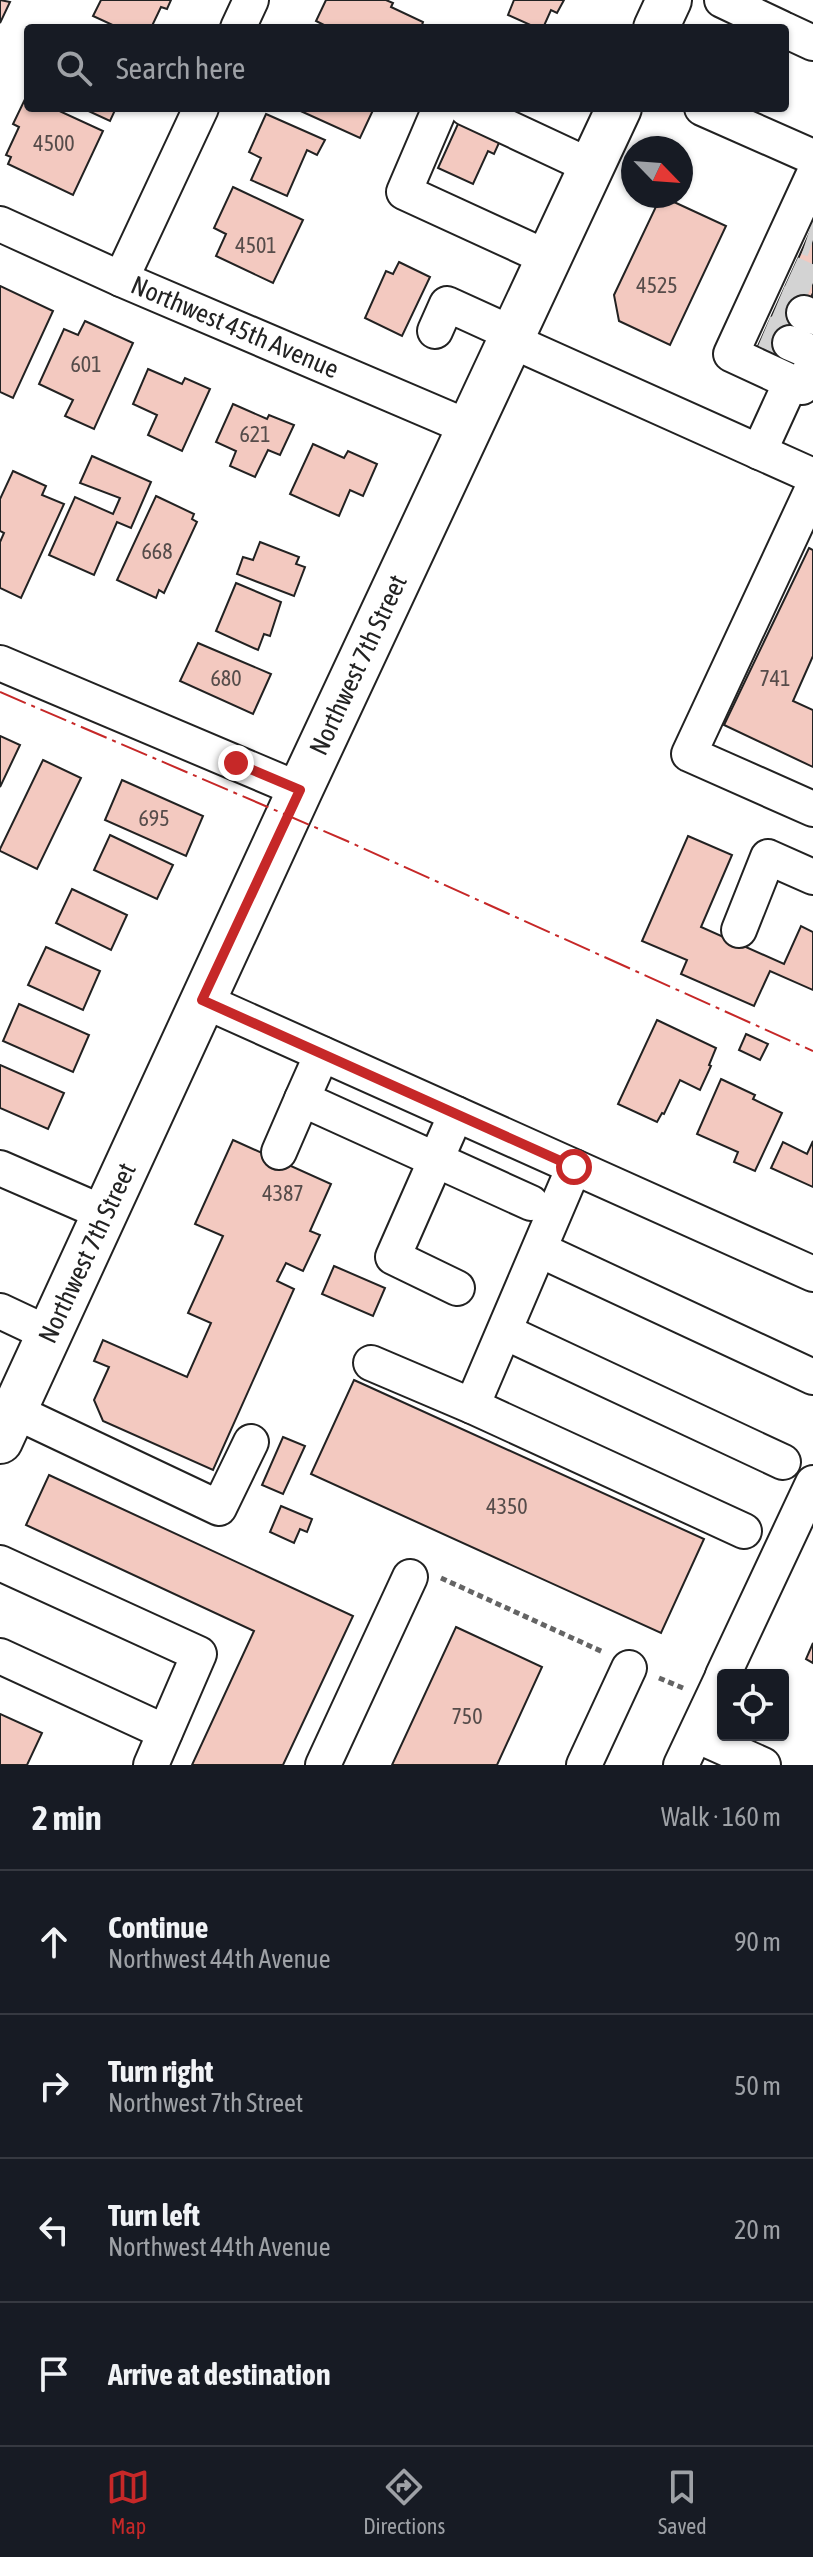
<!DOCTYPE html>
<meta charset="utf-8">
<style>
:root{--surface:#171b24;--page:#20242c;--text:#f1f3f6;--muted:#9ea1a6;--line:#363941;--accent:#c62828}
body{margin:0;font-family:"Asap Condensed",sans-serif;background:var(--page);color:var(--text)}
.controls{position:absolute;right:24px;bottom:24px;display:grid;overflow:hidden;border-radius:8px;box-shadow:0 2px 6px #0004}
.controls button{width:72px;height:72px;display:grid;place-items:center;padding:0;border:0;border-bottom:2px solid var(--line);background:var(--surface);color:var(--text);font:40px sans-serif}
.compass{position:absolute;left:621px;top:136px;width:72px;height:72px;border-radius:50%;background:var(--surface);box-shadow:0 2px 6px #0004;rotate:115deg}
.stop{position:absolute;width:24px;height:24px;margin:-18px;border:6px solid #c62828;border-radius:50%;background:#fff}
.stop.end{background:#c62828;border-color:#fff;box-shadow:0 2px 8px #0008}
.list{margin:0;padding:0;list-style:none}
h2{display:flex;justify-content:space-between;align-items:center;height:104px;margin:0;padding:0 32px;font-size:34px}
h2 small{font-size:26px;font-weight:400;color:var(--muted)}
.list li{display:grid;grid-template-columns:52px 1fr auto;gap:24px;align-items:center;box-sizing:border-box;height:144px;padding:0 32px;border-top:2px solid var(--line)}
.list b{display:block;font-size:30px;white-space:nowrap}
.list p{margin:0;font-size:26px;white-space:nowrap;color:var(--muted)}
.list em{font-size:26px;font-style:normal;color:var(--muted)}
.icon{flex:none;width:44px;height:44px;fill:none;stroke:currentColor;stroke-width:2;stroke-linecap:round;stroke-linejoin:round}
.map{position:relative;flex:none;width:813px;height:1765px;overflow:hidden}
.search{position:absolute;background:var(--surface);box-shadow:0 2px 6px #0004;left:24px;right:24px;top:24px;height:88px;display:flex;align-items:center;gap:20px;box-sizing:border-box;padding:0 28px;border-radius:8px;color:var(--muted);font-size:30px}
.sheet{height:680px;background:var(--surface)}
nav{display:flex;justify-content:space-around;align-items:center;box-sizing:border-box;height:112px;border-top:2px solid var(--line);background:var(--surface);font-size:22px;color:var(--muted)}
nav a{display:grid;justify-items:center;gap:4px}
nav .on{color:var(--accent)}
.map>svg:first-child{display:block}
</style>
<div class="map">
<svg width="813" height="1765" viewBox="0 0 813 1765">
<rect width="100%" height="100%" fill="#fff"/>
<!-- building -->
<g fill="#f3c9c0" stroke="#222" stroke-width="2">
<path d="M0 0 10 2 0 23Z"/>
<path d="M101 0H171L167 9 161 7 151 28H119L93 16Z"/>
<path d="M326 0H386L393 3 391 7 423 22 421 28H330L316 21Z"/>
<path d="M514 0H564L557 13 551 10 543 28H537L508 15Z"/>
<path d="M27 95 28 108H53L103 131 73 195 8 164 11 157 6 155 19 127 13 124Z"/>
<path d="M82 108H116L110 121Z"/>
<path d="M294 108H374L360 138Z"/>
<path d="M266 114 325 140 317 155 307 150 287 196 251 180 261 158 249 152Z"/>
<path d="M462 115 503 134 494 154 488 151 473 184 438 168Z"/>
<path d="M233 187 303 220 273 283 216 256 226 234 214 228Z"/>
<path d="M661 196 726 226 670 345 619 321 614 295Z"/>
<path d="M813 226V293L784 358 758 346Z"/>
<path d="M399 262 430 277 402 336 365 318 386 271 393 274Z"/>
<path d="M0 286 53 311 13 398 0 392Z"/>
<path d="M85 321 133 343 94 429 65 416 73 400 39 384 64 329 78 335Z"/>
<path d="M148 369 182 384 185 378 210 389 182 451 148 435 157 415 133 404Z"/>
<path d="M233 404 267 419 269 415 294 425 280 455 268 450 255 477 230 466 236 451 216 442Z"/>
<path d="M313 444 344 458 348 451 377 464 363 496 350 490 339 516 290 494Z"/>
<path d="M92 456 151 482 131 528 117 522 94 575 49 555 75 497 113 514 120 498 80 483Z"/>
<path d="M13 471 46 486 42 495 64 504 21 598 0 588V542L4 533 0 531V499Z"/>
<path d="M156 496 194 514 192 519 197 522 164 593 159 590 156 598 117 580Z"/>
<path d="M260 542 299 557 296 564 305 567 294 596 237 574 243 557 253 560Z"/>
<path d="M809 548 813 550V656L793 701 813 710V767L724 725Z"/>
<path d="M236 583 281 602 270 636 264 634 258 650 216 631Z"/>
<path d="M198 643 271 674 253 714 180 681Z"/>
<path d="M0 736 20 745 0 787Z"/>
<path d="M43 760 81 778 37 869 0 851V849Z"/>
<path d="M122 780 203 816 186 856 105 820Z"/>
<path d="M110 835 173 865 157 899 94 870Z"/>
<path d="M688 836 732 855 701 927 784 964 801 926 813 932V990L770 971 754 1006 681 974 687 960 642 941Z"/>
<path d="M72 889 127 915 111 950 56 923Z"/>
<path d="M46 947 100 971 83 1010 28 985Z"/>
<path d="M19 1004 89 1035 73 1072 3 1041Z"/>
<path d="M657 1020 716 1048 709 1065 711 1066 700 1090 680 1080 664 1114 662 1113 657 1122 618 1104Z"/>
<path d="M746 1034 768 1044 760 1060 739 1050Z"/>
<path d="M0 1065 64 1093 48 1129 0 1108Z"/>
<path d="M721 1079 755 1095 753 1099 782 1113 755 1171 734 1162 738 1152 697 1134Z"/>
<path d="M233 1140 331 1184 310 1231 320 1235 303 1271 286 1263 277 1281 294 1289 213 1470 103 1421 94 1400 109 1367 94 1361 103 1340 187 1377 211 1323 188 1313 223 1236 195 1224Z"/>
<path d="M813 1141V1187L771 1168 783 1142 807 1154Z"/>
<path d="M334 1266 385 1288 373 1316 322 1294Z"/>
<path d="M354 1380 704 1539 661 1633 311 1474Z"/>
<path d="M283 1437 305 1446 283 1494 262 1485Z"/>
<path d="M49 1475 353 1616 283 1765H192L254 1631 26 1525Z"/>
<path d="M281 1506 312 1519 307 1532 300 1529 294 1543 270 1532Z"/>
<path d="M456 1627 542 1667 497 1765H392Z"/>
<path d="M813 1643V1663L806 1659Z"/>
<path d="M0 1714 42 1733 27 1765H0Z"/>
</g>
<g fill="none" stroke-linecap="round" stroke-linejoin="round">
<!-- minor-tunnel -->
<g stroke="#d3d3d3" stroke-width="34" stroke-dasharray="34 17" stroke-linecap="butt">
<path d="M807 238 813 240"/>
<path d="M791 273 813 283"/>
<path d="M778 302 804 313"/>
<path d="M764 332 790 343"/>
</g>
<defs>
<g id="minor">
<path d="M722 0 781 28"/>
<path d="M238 28 251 0"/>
<path d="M785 30 813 43"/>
<path d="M440 108 404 192 550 259"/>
<path d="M466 108 592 167"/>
<path d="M702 108 813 157"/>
<path d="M813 176 731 354 802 387 813 364"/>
<path d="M0 224 121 279 470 428"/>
<path d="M121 279 201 108"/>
<path d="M804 313 813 317"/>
<path d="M435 331 447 304 515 335"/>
<path d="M512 341 813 476"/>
<path d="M790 343 813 353"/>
<path d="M759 452 791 382"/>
<path d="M813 488 689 754 813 809"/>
<path d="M0 663 300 790"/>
<path d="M739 930 768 857 813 877"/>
<path d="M202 1000 813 1274"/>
<path d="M322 1054 302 1099 531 1203"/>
<path d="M456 1114 393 1257 457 1288"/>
<path d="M279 1152 302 1099"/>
<path d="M574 1167 472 1406 744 1531"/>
<path d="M0 1168 106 1214"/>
<path d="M540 1250 813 1377"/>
<path d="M0 1311 49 1334"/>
<path d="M505 1332 783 1462"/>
<path d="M371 1363 472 1406"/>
<path d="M14 1411 219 1508 251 1442"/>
<path d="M0 1563 199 1654 151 1765"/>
<path d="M0 1656 165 1732"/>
<path d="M723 1675 813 1483"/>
<path d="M696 1735 763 1765"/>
<path d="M323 1765 410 1577"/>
<path d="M584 1765 629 1668"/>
<path d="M681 1765 723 1676"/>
</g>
<g id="major">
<path d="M656 28 669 0"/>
<path d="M0 1441 300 790 619 108"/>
</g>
</defs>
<!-- minor casing -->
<use href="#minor" stroke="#222" stroke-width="38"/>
<!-- major casing -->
<use href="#major" stroke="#222" stroke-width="48"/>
<!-- path -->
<g stroke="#646464" stroke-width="5" stroke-dasharray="6 4" stroke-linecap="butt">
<path d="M441 1578 603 1652"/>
<path d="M659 1678 683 1688"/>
</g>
<!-- minor -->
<use href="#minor" stroke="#fff" stroke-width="34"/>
<!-- major -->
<use href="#major" stroke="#fff" stroke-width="44"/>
<!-- power -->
<path stroke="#c62828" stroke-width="2" stroke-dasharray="28 6 4 6" stroke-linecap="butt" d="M0 692 347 841 813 1051"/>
</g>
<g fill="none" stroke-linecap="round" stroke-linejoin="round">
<!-- route -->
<path stroke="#c62828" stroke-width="10" d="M236 763 300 790 202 1000 574 1167"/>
</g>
<g text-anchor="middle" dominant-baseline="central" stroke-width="6" stroke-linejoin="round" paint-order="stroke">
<!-- number labels -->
<g font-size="22" fill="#564c4a">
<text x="54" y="143">4500</text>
<text x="256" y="245">4501</text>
<text x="657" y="285">4525</text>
<text x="86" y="364">601</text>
<text x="255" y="434">621</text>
<text x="157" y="551">668</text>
<text x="226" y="678">680</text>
<text x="775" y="678">741</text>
<text x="154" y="818">695</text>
<text x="283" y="1193">4387</text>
<text x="507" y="1506">4350</text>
<text x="467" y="1716">750</text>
</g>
<!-- street labels -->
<g font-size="26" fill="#222" stroke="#fff">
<text transform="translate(235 327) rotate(23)">Northwest 45th Avenue</text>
<text transform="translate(358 665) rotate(-65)">Northwest 7th Street</text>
<text transform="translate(87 1253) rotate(-65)">Northwest 7th Street</text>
</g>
</g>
</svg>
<div class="controls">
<button><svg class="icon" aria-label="locate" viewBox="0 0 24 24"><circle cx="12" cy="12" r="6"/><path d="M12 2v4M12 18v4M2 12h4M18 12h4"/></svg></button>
</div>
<svg class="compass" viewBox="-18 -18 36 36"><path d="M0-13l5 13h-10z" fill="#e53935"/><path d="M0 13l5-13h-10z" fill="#9ea1a6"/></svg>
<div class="stop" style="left:574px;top:1167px"></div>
<div class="stop end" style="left:236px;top:763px"></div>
<div class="search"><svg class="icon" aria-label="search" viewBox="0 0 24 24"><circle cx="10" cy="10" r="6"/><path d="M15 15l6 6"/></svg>Search here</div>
</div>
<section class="sheet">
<h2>2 min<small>Walk · 160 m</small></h2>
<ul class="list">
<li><svg class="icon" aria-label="ahead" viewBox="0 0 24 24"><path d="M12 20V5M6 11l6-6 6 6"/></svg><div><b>Continue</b><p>Northwest 44th Avenue</p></div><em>90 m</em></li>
<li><svg class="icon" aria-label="right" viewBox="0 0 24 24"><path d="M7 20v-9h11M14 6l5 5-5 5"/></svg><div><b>Turn right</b><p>Northwest 7th Street</p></div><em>50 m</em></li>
<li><svg class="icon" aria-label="left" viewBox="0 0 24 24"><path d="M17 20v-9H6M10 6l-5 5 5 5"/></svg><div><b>Turn left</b><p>Northwest 44th Avenue</p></div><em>20 m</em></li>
<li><svg class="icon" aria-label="arrive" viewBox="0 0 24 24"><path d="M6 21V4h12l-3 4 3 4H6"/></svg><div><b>Arrive at destination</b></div></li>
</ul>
</section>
<nav>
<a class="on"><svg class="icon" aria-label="map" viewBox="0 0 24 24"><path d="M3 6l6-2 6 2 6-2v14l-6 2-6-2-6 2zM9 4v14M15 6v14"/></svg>Map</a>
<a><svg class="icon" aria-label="directions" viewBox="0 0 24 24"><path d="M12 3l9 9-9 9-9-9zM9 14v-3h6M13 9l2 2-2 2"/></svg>Directions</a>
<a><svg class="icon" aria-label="saved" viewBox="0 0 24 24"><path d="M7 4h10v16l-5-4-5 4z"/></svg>Saved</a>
</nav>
